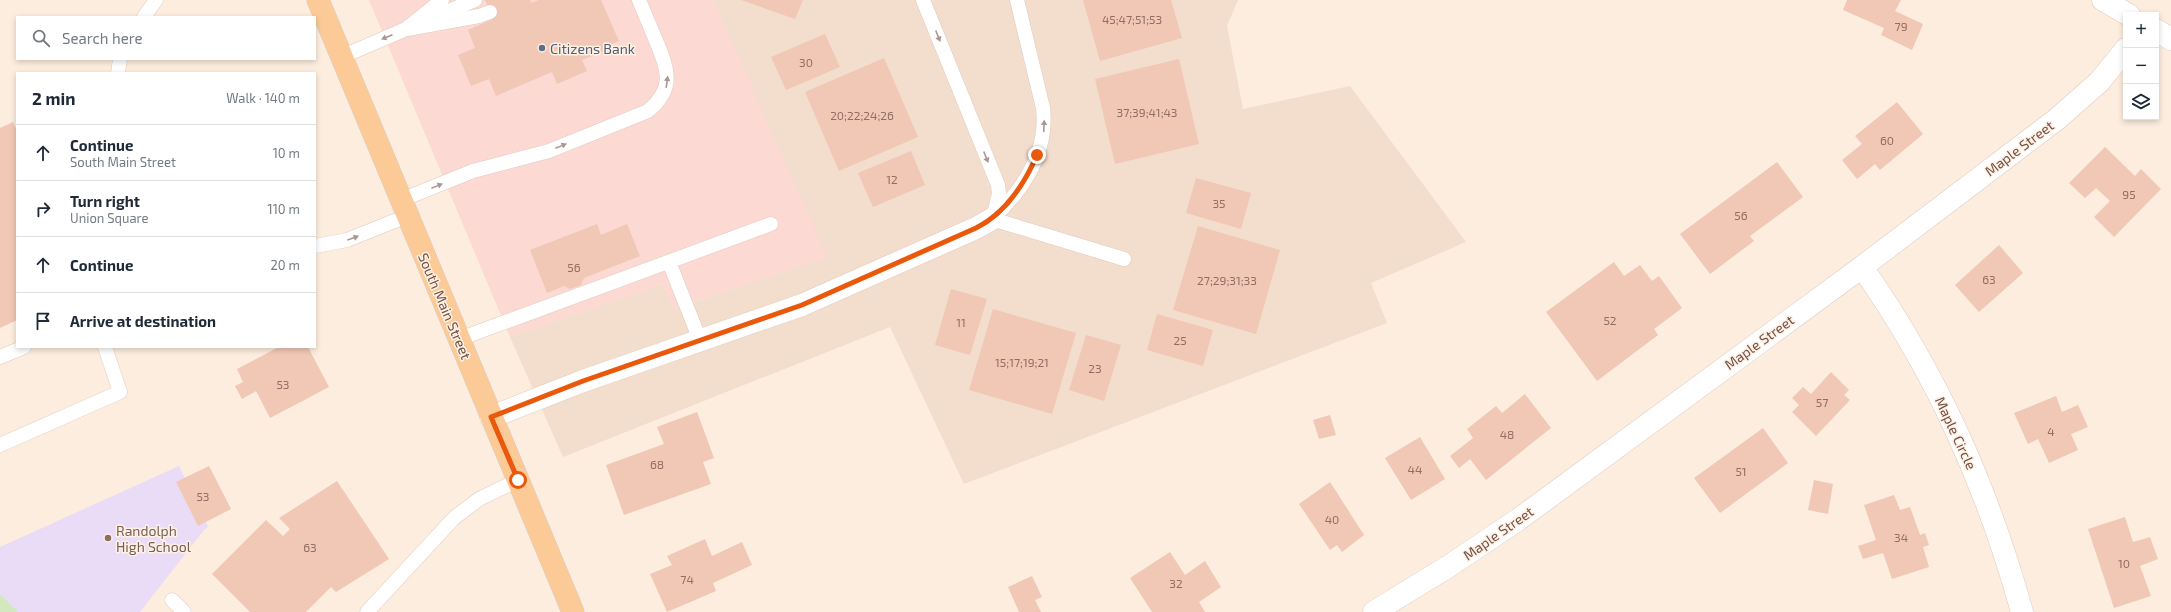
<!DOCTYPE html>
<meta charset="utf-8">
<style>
:root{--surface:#fff;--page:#f6f6f7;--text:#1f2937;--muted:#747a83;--line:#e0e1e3}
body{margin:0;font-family:"Exo 2",sans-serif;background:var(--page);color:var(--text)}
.controls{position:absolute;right:12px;top:12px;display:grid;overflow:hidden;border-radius:0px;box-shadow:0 2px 6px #0003}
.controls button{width:36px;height:36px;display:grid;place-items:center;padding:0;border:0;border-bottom:1px solid var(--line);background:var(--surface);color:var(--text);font:20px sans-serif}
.stop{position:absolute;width:12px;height:12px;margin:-9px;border:3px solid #ea580c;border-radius:50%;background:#fff}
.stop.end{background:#ea580c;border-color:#fff;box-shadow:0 1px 4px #0008}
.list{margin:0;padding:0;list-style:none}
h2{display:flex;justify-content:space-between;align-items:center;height:52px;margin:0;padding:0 16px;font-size:17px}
h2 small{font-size:13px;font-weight:400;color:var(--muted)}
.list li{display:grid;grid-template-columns:26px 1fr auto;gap:12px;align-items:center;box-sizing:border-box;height:56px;padding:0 16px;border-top:1px solid var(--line)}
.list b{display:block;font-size:15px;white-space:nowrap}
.list p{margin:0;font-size:13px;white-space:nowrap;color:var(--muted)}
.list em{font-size:13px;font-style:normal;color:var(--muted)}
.icon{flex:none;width:22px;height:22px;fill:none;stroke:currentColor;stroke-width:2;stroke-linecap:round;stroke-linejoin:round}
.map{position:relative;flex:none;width:2171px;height:612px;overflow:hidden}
.search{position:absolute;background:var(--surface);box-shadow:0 2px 6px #0003;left:16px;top:16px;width:300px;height:44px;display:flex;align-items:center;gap:10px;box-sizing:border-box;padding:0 14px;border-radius:0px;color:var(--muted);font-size:15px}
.panel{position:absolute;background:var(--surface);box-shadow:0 2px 6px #0003;left:16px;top:72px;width:300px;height:276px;border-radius:0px}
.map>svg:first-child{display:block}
</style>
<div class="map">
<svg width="2171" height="612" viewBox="0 0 2171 612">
<rect width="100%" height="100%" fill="#fcedde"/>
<!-- residential -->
<path fill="#f3ddcd" d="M713 0H1238L1227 26 1243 109 1350 86 1466 242 1371 283 1387 323 964 484 890 327 563 457 510 337 663 284 673 309 826 257Z"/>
<!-- commercial -->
<path fill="#fcd9d2" d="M369 0H713L827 257 672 309 663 284 510 337Z"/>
<!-- education -->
<path fill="#eadcf7" d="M179 466 208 527 204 530 140 612H0V547Z"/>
<!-- green -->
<path fill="#d4e8be" d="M0 594 18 612H0Z"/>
<!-- building -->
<g fill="#f1c7b6">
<path d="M485 0H530L531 3 539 0H601L619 41 608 46 609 49 582 60 587 71 557 84 552 72 496 96 489 79 471 86 458 55 475 48 468 30 493 19Z"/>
<path d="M741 0H803L795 19Z"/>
<path d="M1083 0H1171L1182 38 1100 61Z"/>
<path d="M1847 0H1901L1895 11 1923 24 1912 50 1881 35 1884 28 1843 10Z"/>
<path d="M825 34 840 67 786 90 771 57Z"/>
<path d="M884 58 918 137 839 171 805 92Z"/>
<path d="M1179 59 1199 144 1115 164 1095 79Z"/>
<path d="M1897 102 1923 134 1880 170 1875 164 1857 179 1842 160 1862 144 1855 136Z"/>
<path d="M13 122 17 131V320L0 328V128Z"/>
<path d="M2105 147 2135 176 2141 169 2161 189 2114 237 2094 217 2110 201 2096 188 2085 198 2069 183Z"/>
<path d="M911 151 925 185 873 207 858 173Z"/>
<path d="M1777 162 1803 197 1750 236 1754 241 1710 274 1680 234Z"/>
<path d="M1196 178 1251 193 1241 229 1186 213Z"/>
<path d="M597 224 601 235 627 224 640 256 584 278 581 285 570 289 564 286 547 293 530 250Z"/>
<path d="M1198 226 1280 250 1256 334 1173 310Z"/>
<path d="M1999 245 2023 273 1979 312 1955 285Z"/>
<path d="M1614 262 1624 276 1640 265 1652 281 1659 276 1682 308 1654 329 1658 335 1597 381 1546 312Z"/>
<path d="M951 289 987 299 970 355 935 345Z"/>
<path d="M993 309 1076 333 1052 414 969 390Z"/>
<path d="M1157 314 1213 330 1203 366 1147 350Z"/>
<path d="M1086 335 1121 345 1104 401 1069 390Z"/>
<path d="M279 347H308L329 387 270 418 256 391 242 399 235 386 243 382 237 369Z"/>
<path d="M1831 372 1849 390 1844 395 1850 400 1816 436 1792 412 1799 405 1792 398 1803 387 1811 394Z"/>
<path d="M1525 394 1551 428 1486 480 1470 459 1459 468 1450 456 1473 438 1467 429 1496 406 1502 413Z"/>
<path d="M2056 396 2062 412 2078 405 2088 427 2071 434 2078 450 2049 463 2038 439 2028 444 2014 413Z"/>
<path d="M697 412 714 458 703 462 711 484 624 515 606 465 664 444 657 427Z"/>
<path d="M1330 415 1336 435 1319 439 1313 420Z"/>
<path d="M1763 428 1788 463 1720 513 1694 478Z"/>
<path d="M1420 437 1445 479 1411 500 1385 458Z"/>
<path d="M209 466 231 509 198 526 176 482Z"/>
<path d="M1814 480 1833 484 1828 514 1808 510Z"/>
<path d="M337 481 389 559 336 592 331 587 306 612H250L212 574 266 520 283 536 290 529 279 518Z"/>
<path d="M1330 482 1364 535 1342 552 1337 545 1330 550 1299 504Z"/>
<path d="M1894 495 1900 510 1910 507 1920 535 1925 533 1929 545 1923 547 1929 567 1892 579 1883 553 1863 559 1858 546 1876 540 1864 505Z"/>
<path d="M2125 517 2133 542 2150 537 2158 559 2140 566 2151 596 2114 608 2088 529Z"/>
<path d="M705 539 712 556 742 542 752 565 713 583 716 591 667 612 650 574 672 565 667 556Z"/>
<path d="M1170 552 1185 575 1205 561 1221 587 1199 602 1205 612H1152L1130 578Z"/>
<path d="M1032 576 1042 597 1035 600 1041 612H1019L1008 587Z"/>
</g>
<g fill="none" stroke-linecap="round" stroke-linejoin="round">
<defs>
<g id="service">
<path d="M923 0 998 185 999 194 993 218"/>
<path d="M144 17 156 0"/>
<path d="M430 19 475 0"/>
<path d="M407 29 479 16 490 12"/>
<path d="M341 57 406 29 442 0"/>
<path d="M118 73 120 59"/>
<path d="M401 200 473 171 549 151 648 111C674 89 669 72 657 43 651 29 645 14 639 0"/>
<path d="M992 219C1023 190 1048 152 1043 108L1017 0"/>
<path d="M992 219 1124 259"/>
<path d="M315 246 347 240 407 216"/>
<path d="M669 262 700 340"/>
<path d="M459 339 771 224"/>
<path d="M0 357 24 347"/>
<path d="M0 445 120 392 105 347"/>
<path d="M172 600 184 612"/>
<path d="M367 612 454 518 479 499 518 480"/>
</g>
<g id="minor">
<path d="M1862 267C1937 374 1987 486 2022 612"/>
<path d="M491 417 583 381 802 305 976 228 992 219"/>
<path d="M1374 612 1449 566 1519 519 1862 267 2057 119 2099 82 2126 49"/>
</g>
<g id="secondary">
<path d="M2103 0 2129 15"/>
<path d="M2156 30 2171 39"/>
</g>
<path id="primary" d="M318 0 573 612"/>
</defs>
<!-- service casing -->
<use href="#service" stroke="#e1cabe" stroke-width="15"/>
<!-- minor casing -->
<use href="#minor" stroke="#e1cabe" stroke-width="23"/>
<!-- secondary casing -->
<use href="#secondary" stroke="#e6cabb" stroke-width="23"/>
<!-- primary casing -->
<use href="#primary" stroke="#d7cecb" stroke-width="23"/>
<!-- service -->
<use href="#service" stroke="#fff" stroke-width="14"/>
<!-- minor -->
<use href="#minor" stroke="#fff" stroke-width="22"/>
<!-- secondary -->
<use href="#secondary" stroke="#fff" stroke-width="22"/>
<!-- primary -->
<use href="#primary" stroke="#fbca96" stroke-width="22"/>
</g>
<!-- one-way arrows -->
<defs><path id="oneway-solid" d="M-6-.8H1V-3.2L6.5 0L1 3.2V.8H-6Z"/></defs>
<g fill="#aa9791">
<use href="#oneway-solid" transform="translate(938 36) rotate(68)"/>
<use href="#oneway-solid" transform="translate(387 37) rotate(157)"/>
<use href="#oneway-solid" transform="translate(667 82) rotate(-82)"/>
<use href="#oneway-solid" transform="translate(1044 126) rotate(-88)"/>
<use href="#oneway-solid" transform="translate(561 146) rotate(-22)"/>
<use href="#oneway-solid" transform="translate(986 157) rotate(68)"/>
<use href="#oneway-solid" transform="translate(437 186) rotate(-22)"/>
<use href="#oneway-solid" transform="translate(353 238) rotate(-20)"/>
</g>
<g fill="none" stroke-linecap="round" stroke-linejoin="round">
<!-- route -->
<path stroke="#ea580c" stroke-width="5" d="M518 480 491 417 583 381 802 305 976 228C1006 213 1024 185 1037 155"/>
</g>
<!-- markers -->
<circle fill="#5c6f8a" stroke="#fff1e4" stroke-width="1.5" cx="542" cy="48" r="4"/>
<circle fill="#8d6e63" stroke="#fff1e4" stroke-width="1.5" cx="108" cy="538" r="4"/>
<g text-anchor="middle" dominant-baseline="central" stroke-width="3" stroke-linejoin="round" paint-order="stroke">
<!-- number labels -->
<g font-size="12" fill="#916e63">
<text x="1132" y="19">45;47;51;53</text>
<text x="1901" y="26">79</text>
<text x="806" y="62">30</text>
<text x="1147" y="112">37;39;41;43</text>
<text x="862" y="115">20;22;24;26</text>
<text x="1887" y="140">60</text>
<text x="892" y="179">12</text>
<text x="2129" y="194">95</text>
<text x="1219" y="203">35</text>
<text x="1741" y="215">56</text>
<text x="574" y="267">56</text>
<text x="1989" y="279">63</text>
<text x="1227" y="280">27;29;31;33</text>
<text x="1610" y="320">52</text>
<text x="961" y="322">11</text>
<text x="1180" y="340">25</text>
<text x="1022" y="362">15;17;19;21</text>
<text x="1095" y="368">23</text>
<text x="283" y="384">53</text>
<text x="1822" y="402">57</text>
<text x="2051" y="431">4</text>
<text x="1507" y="434">48</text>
<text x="657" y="464">68</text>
<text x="1415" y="469">44</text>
<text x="1741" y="471">51</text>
<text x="203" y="496">53</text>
<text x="1332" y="519">40</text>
<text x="1901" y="537">34</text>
<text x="310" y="547">63</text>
<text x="2124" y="563">10</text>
<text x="687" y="579">74</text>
<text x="1176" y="583">32</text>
</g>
<!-- service labels -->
<g font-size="14" fill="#4e5e75" stroke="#fff1e4" text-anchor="start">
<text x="550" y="48">Citizens Bank</text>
</g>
<!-- street labels -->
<g font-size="14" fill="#715147" stroke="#fff1e4">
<text transform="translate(2019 148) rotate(-37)">Maple Street</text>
<text transform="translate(445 306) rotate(67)">South Main Street</text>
<text transform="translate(1759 342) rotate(-36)">Maple Street</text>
<text transform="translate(1956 433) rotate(65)">Maple Circle</text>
<text transform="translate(1498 533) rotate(-35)">Maple Street</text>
</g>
<!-- education labels -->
<g font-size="14" fill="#785e54" stroke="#fff1e4" text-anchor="start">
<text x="116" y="530">Randolph<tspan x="116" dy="16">High School</tspan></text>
</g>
</g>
</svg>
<div class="controls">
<button>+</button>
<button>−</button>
<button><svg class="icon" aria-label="layers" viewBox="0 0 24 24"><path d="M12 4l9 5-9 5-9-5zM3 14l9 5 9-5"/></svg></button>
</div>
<div class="stop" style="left:518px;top:480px"></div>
<div class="stop end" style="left:1037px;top:155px"></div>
<div class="search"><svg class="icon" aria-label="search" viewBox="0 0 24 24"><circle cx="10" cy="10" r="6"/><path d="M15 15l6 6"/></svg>Search here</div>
<section class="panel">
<h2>2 min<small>Walk · 140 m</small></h2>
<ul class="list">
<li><svg class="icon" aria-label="ahead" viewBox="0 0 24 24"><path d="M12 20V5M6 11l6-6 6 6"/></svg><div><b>Continue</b><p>South Main Street</p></div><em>10 m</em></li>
<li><svg class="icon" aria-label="right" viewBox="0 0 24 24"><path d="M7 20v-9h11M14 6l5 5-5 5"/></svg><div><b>Turn right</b><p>Union Square</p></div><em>110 m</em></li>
<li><svg class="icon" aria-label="ahead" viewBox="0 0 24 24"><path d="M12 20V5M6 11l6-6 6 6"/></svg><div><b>Continue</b></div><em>20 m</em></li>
<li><svg class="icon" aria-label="arrive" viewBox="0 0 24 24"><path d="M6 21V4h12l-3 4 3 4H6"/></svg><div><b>Arrive at destination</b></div></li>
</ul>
</section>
</div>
